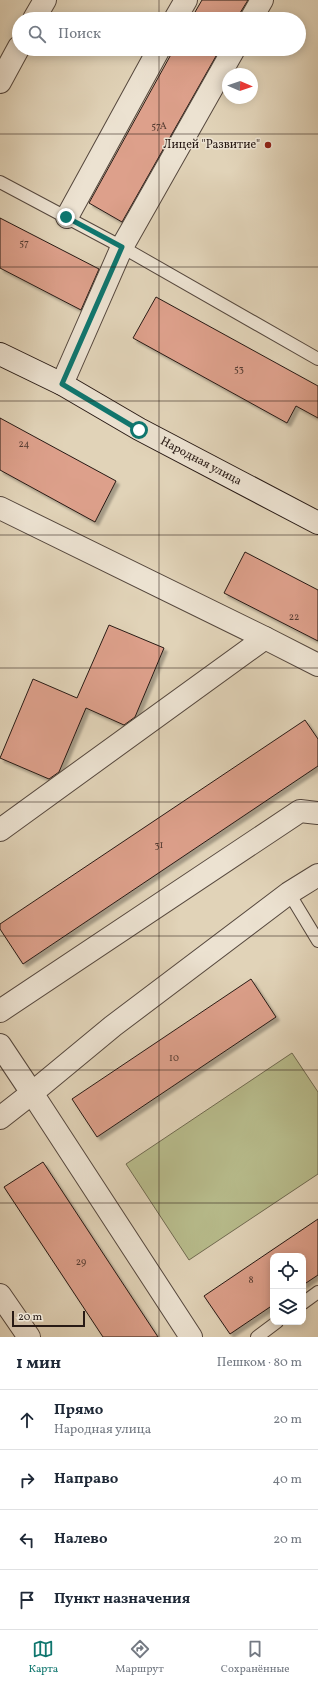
<!DOCTYPE html>
<html lang="ru">
<meta charset="utf-8">
<style>
:root{--surface:#fff;--page:#f2f2f3;--text:#1f2937;--muted:#747a83;--line:#e0e1e3;--accent:#0f766e}
body{margin:0;font-family:Vollkorn,serif;background:var(--page);color:var(--text)}
.controls{position:absolute;right:12px;bottom:12px;display:grid;overflow:hidden;border-radius:8px;box-shadow:0 2px 10px #0003}
.controls button{width:36px;height:36px;display:grid;place-items:center;padding:0;border:0;border-bottom:1px solid var(--line);background:var(--surface);color:var(--text);font:20px sans-serif}
.compass{position:absolute;left:222px;top:68px;width:36px;height:36px;border-radius:50%;background:var(--surface);box-shadow:0 2px 10px #0003;rotate:92deg}
.scale{position:absolute;left:12px;bottom:10px;width:73px;box-sizing:border-box;padding-left:4px;border:2px solid #281a15;border-top:0;font-size:11px;line-height:14px;white-space:nowrap;color:#281a15;-webkit-text-stroke:3px #ece2d1;paint-order:stroke}
.stop{position:absolute;width:12px;height:12px;margin:-9px;border:3px solid #0f766e;border-radius:50%;background:#fff}
.stop.end{background:#0f766e;border-color:#fff;box-shadow:0 1px 4px #0008}
.list{margin:0;padding:0;list-style:none}
h2{display:flex;justify-content:space-between;align-items:center;height:52px;margin:0;padding:0 16px;font-size:17px}
h2 small{font-size:13px;font-weight:400;color:var(--muted)}
.list li{display:grid;grid-template-columns:26px 1fr auto;gap:12px;align-items:center;box-sizing:border-box;height:60px;padding:0 16px;border-top:1px solid var(--line)}
.list b{display:block;font-size:15px;white-space:nowrap}
.list p{margin:0;font-size:13px;white-space:nowrap;color:var(--muted)}
.list em{font-size:13px;font-style:normal;color:var(--muted)}
.icon{flex:none;width:22px;height:22px;fill:none;stroke:currentColor;stroke-width:2;stroke-linecap:round;stroke-linejoin:round}
.map{position:relative;flex:none;width:318px;height:1337px;overflow:hidden}
.search{position:absolute;background:var(--surface);box-shadow:0 2px 10px #0003;left:12px;right:12px;top:12px;height:44px;display:flex;align-items:center;gap:10px;box-sizing:border-box;padding:0 14px;border-radius:22px;color:var(--muted);font-size:15px}
.sheet{height:292px;background:var(--surface)}
nav{display:flex;justify-content:space-around;align-items:center;box-sizing:border-box;height:56px;border-top:1px solid var(--line);background:var(--surface);font-size:11px;color:var(--muted)}
nav a{display:grid;justify-items:center;gap:2px}
nav .on{color:var(--accent)}
.map>svg:first-child{display:block}
</style>
<div class="map">
<svg width="318" height="1337" viewBox="0 0 318 1337">
<defs>
<filter id="shadow"><feDropShadow dx="3.5" dy="3.5" stdDeviation="1" flood-color="#0004"/></filter>
</defs>
<rect width="100%" height="100%" fill="#e1d3b8"/>
<filter id="stains"><feTurbulence type="fractalNoise" baseFrequency=".005" numOctaves="4"/><feColorMatrix values="0 0 0 0 .2 0 0 0 0 .09 0 0 0 0 .02 0 0 0 .5 -.17"/></filter>
<radialGradient id="worn" r=".72"><stop offset=".6" stop-color="#630" stop-opacity="0"/><stop offset="1" stop-color="#630" stop-opacity=".3"/></radialGradient>
<!-- green -->
<path fill="#b7bb8b" stroke="#706a50" d="M292 1053 318 1092V1174L189 1260 126 1164Z"/>
<!-- building -->
<g fill="#dda08b" stroke="#281a15" filter="url(#shadow)">
<path d="M202 0H248L240 13 239 19H191Z"/>
<path d="M174 49H220L122 222 89 203Z"/>
<path d="M0 218 99 269 81 310 0 268Z"/>
<path d="M156 297 318 386V418L296 406 287 423 133 338Z"/>
<path d="M0 418 116 481 95 522 0 470Z"/>
<path d="M245 552 318 590V641L224 593Z"/>
<path d="M109 625 164 648 135 717 124 725 86 708 59 772 49 779 0 758 33 679 77 698Z"/>
<path d="M305 720 318 739V766L23 964 0 929V924Z"/>
<path d="M251 979 276 1017 97 1137 72 1099Z"/>
<path d="M43 1162 158 1337H103L4 1187Z"/>
<path d="M318 1219V1275L303 1285V1256H273V1305L230 1334 204 1296Z"/>
</g>
<g fill="none" stroke-linecap="round" stroke-linejoin="round">
<defs>
<g id="lane">
<path d="M0 182 122 247 318 359"/>
<path d="M289 893 318 941"/>
<path d="M303 1303 318 1292"/>
<path d="M257 1337 277 1322"/>
</g>
<g id="street">
<path d="M34 19 45 0"/>
<path d="M175 19 186 0"/>
<path d="M251 19 262 0"/>
<path d="M0 82 19 47"/>
<path d="M67 217 159 49"/>
<path d="M62 384 122 247 234 49"/>
<path d="M0 508 265 638 318 665"/>
<path d="M0 830 265 638"/>
<path d="M0 1011 300 811 318 813"/>
<path d="M0 1045 32 1093 0 1118"/>
<path d="M0 1295 29 1337"/>
<path d="M191 1337 32 1093 113 1026 289 893 318 875"/>
</g>
<g id="secondary">
<path id="s1" d="M0 354 62 384 139 429 318 523"/>
</g>
</defs>
<!-- lane casing -->
<use href="#lane" stroke="#56483e" stroke-width="14"/>
<!-- street casing -->
<use href="#street" stroke="#56483e" stroke-width="24"/>
<!-- secondary casing -->
<use href="#secondary" stroke="#281a15" stroke-width="24"/>
<!-- lane -->
<use href="#lane" stroke="#ece2d1" stroke-width="12"/>
<!-- street -->
<use href="#street" stroke="#ece2d1" stroke-width="22"/>
<!-- secondary -->
<use href="#secondary" stroke="#ece2d1" stroke-width="22"/>
</g>
<g fill="none" stroke-linecap="round" stroke-linejoin="round">
<!-- route -->
<path stroke="#0f766e" stroke-width="5" d="M66 217 122 247 62 384 139 430"/>
</g>
<!-- grid -->
<path fill="none" stroke="#281a15" stroke-width="1" stroke-opacity="0.55" d="M159 0V19M159 49V1337M0 134H318M0 267H318M0 401H318M0 535H318M0 668H318M0 802H318M0 936H318M0 1070H318M0 1203H318"/>
<!-- markers -->
<circle fill="#8f2418" stroke="#ece2d1" stroke-width="1.5" cx="268" cy="145" r="4"/>
<g text-anchor="middle" dominant-baseline="central" stroke-width="3" stroke-linejoin="round" paint-order="stroke">
<!-- number labels -->
<g font-size="10" fill="#553c32">
<text x="159" y="126">57А</text>
<text x="24" y="243">57</text>
<text x="239" y="369">53</text>
<text x="24" y="444">24</text>
<text x="294" y="617">22</text>
<text x="159" y="845">31</text>
<text x="174" y="1058">10</text>
<text x="81" y="1262">29</text>
<text x="251" y="1280">8</text>
</g>
<!-- poi labels -->
<g font-size="12" fill="#281a15" stroke="#ece2d1" text-anchor="end">
<text x="260" y="145">Лицей "Развитие"</text>
</g>
<!-- street labels -->
<g font-size="12" fill="#281a15" stroke="#ece2d1">
<text stroke="none"><textPath href="#s1" startOffset="228">Народная улица</textPath></text>
</g>
</g>
<rect width="100%" height="100%" filter="url(#stains)"/>
<rect width="100%" height="100%" fill="url(#worn)"/>
</svg>
<div class="controls">
<button><svg class="icon" aria-label="locate" viewBox="0 0 24 24"><circle cx="12" cy="12" r="6"/><path d="M12 2v4M12 18v4M2 12h4M18 12h4"/></svg></button>
<button><svg class="icon" aria-label="layers" viewBox="0 0 24 24"><path d="M12 4l9 5-9 5-9-5zM3 14l9 5 9-5"/></svg></button>
</div>
<svg class="compass" viewBox="-18 -18 36 36"><path d="M0-13l5 13h-10z" fill="#e53935"/><path d="M0 13l5-13h-10z" fill="#747a83"/></svg>
<div class="scale">20 m</div>
<div class="stop" style="left:139px;top:430px"></div>
<div class="stop end" style="left:66px;top:217px"></div>
<div class="search"><svg class="icon" aria-label="search" viewBox="0 0 24 24"><circle cx="10" cy="10" r="6"/><path d="M15 15l6 6"/></svg>Поиск</div>
</div>
<section class="sheet">
<h2>1 мин<small>Пешком · 80 m</small></h2>
<ul class="list">
<li><svg class="icon" aria-label="ahead" viewBox="0 0 24 24"><path d="M12 20V5M6 11l6-6 6 6"/></svg><div><b>Прямо</b><p>Народная улица</p></div><em>20 m</em></li>
<li><svg class="icon" aria-label="right" viewBox="0 0 24 24"><path d="M7 20v-9h11M14 6l5 5-5 5"/></svg><div><b>Направо</b></div><em>40 m</em></li>
<li><svg class="icon" aria-label="left" viewBox="0 0 24 24"><path d="M17 20v-9H6M10 6l-5 5 5 5"/></svg><div><b>Налево</b></div><em>20 m</em></li>
<li><svg class="icon" aria-label="arrive" viewBox="0 0 24 24"><path d="M6 21V4h12l-3 4 3 4H6"/></svg><div><b>Пункт назначения</b></div></li>
</ul>
</section>
<nav>
<a class="on"><svg class="icon" aria-label="map" viewBox="0 0 24 24"><path d="M3 6l6-2 6 2 6-2v14l-6 2-6-2-6 2zM9 4v14M15 6v14"/></svg>Карта</a>
<a><svg class="icon" aria-label="directions" viewBox="0 0 24 24"><path d="M12 3l9 9-9 9-9-9zM9 14v-3h6M13 9l2 2-2 2"/></svg>Маршрут</a>
<a><svg class="icon" aria-label="saved" viewBox="0 0 24 24"><path d="M7 4h10v16l-5-4-5 4z"/></svg>Сохранённые</a>
</nav>
